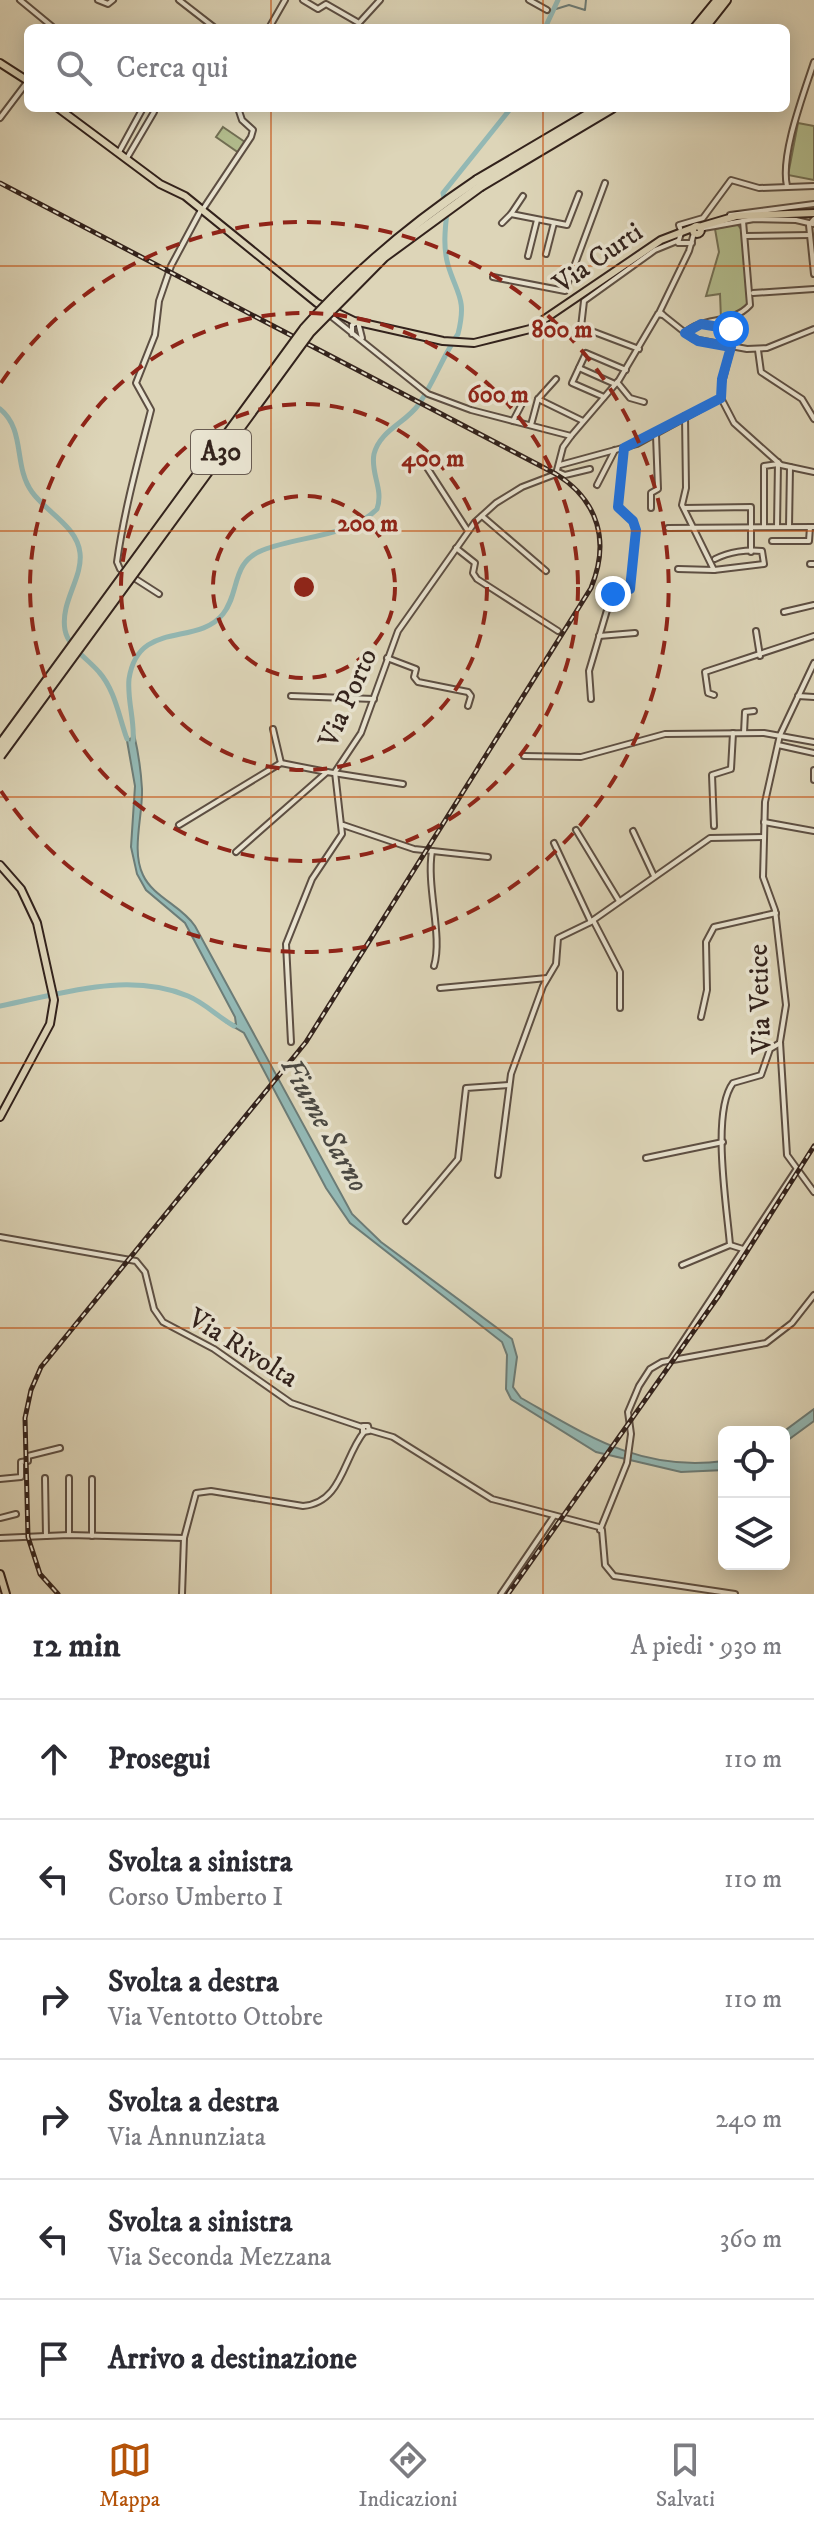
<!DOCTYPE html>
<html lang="it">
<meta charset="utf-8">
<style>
:root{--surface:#fff;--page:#f7f7f7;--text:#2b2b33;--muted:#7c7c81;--line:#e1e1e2;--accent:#b45309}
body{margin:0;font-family:"IM FELL DW Pica",serif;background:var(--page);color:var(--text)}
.controls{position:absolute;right:24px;bottom:24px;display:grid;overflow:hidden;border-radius:12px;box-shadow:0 4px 20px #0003}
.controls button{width:72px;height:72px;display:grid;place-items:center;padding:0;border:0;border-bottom:2px solid var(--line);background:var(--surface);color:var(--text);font:40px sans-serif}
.stop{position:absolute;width:24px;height:24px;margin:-18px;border:6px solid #1a73e8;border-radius:50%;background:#fff}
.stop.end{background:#1a73e8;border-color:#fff;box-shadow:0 2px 8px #0008}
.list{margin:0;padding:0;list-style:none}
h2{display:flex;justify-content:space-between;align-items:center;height:104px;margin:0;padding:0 32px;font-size:34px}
h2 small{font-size:26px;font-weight:400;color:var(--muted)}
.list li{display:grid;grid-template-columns:52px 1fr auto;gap:24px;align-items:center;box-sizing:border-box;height:120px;padding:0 32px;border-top:2px solid var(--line)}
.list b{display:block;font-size:30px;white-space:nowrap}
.list p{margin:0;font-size:26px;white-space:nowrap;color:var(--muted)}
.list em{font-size:26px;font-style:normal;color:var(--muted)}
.icon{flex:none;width:44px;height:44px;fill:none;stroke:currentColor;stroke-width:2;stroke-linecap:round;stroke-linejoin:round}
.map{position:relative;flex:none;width:814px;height:1594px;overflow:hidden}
.search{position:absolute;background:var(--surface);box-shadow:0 4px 20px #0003;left:24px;right:24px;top:24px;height:88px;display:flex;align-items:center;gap:20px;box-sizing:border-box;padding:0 28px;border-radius:12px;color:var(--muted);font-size:30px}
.sheet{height:824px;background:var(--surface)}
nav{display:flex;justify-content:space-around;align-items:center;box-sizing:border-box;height:112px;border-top:2px solid var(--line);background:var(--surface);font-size:22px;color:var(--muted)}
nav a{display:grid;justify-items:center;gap:4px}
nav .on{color:var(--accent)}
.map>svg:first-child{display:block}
</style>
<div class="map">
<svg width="814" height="1594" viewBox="0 0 814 1594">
<rect width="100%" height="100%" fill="#ddd5b8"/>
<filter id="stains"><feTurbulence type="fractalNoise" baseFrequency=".0025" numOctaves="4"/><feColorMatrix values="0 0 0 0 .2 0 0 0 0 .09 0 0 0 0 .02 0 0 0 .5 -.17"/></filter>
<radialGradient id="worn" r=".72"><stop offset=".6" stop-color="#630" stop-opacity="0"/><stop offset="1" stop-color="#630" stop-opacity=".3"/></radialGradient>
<!-- green -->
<g fill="#b2bd8e" stroke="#727055" stroke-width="2">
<path d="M798 123 814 126V180L788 175Z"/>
<path d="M223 127 245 142 239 153 216 137Z"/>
<path d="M737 224 743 231 750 299 744 308 721 319 720 294 706 296 719 252 715 229Z"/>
</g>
<!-- water -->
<g fill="#93b8b4" stroke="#6c7c77" stroke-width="2">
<path d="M134 734C138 751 141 771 142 789 143 816 131 850 143 875 153 897 182 906 195 926L352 1214 381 1242 512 1339 517 1357 513 1387 521 1398C590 1437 642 1472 724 1461V1470L681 1472 596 1452 511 1399 506 1389 507 1355 502 1342 350 1223 326 1188 244 1033 229 1024H236L235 1017 185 923 146 890 137 874 131 847 135 786 126 735 130 740Z"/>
<path d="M814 1409V1421L784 1443 783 1432Z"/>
</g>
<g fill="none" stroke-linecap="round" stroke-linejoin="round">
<!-- stream -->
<path stroke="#6c7c77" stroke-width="2" d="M556 9 569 5 585 10 586 0"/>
<!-- river -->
<g stroke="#93b8b4" stroke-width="5">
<path d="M545 28 558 0"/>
<path d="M445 202 443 193 511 108"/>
<path d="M0 409C26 430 13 466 32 492 46 512 77 526 80 553 83 578 60 602 65 630 68 647 88 659 99 672 115 690 119 717 127 739"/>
<path d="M133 741C135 721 127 700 129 679 138 619 197 647 223 614 241 591 230 563 263 550 298 536 350 537 377 509 384 489 370 473 374 454 380 430 406 423 419 404 434 382 443 356 458 334 467 298 457 295 448 265 443 248 445 229 447 212"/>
<path d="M0 1006C61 994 127 971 188 996 205 1003 218 1017 234 1026"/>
</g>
<defs>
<g id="minor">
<path d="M20 0 54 28"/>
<path d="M98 0 108 4 113 0"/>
<path d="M179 0 215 28"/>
<path d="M303 0 318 9 326 4 359 23 380 0"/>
<path d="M529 0 547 10"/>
<path d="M269 28 285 0"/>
<path d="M0 118 28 81"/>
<path d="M119 152 143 108"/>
<path d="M127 158 154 112"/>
<path d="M787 186C780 155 804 93 814 62"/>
<path d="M203 209 251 137 253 130 242 120 238 108"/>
<path d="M511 214 523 196"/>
<path d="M730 215 814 204"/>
<path d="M814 219 809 225 814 274"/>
<path d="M502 223 511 214 567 225 579 194"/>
<path d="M680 228 679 225 703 218 731 180 759 188 814 186"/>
<path d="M704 228 754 219 796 220 813 224"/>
<path d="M681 233 678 243H692"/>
<path d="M746 236 810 235"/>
<path d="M546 254 554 223"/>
<path d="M528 256 537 220"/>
<path d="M493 277 565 291 605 183"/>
<path d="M753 293 814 289"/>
<path d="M327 313 428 394 471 410 571 436 619 380 658 314 663 315 661 313 658 314"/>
<path d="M659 313 689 251 694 233"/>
<path d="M663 315 693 339 747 349 767 348 814 329"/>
<path d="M704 324 731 329 735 321 731 317"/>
<path d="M685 333C702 316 732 325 750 305L743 221"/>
<path d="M352 334V325L358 322 362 338"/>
<path d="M731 347 721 387V398L734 423 781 465 814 472"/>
<path d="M639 349 581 327 584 301 655 250 677 241"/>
<path d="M758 350 761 372 802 399 814 419"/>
<path d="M579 368 615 384"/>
<path d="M617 382 630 398 644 402"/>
<path d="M604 397 572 383 586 353 626 370"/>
<path d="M538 399 583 421"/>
<path d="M513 421 524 400"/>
<path d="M531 425 538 399 556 379"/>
<path d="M560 465 637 444 721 398"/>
<path d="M426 466 468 531"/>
<path d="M558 472 565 475 590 469"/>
<path d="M597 485 615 450"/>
<path d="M651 508V493L658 489 656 435"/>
<path d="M684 508 751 507V552"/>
<path d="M482 516 546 571"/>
<path d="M764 527V466L778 464"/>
<path d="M777 527 778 462"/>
<path d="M789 527 790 467"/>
<path d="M668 528 814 527"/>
<path d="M772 541H809L810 527"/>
<path d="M456 548 475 563 473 573 477 579 558 631"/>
<path d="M810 564H814"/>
<path d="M678 569 714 570 682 505 686 488 685 416"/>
<path d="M714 570 764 564 762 551C747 549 729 552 715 559"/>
<path d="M159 594 120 569 117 562C124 511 138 461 151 410L136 383 155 335 159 301 171 266 201 210"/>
<path d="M784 612 814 605"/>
<path d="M756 631 760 656"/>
<path d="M599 636 635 633"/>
<path d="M387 658 416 669 414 677 418 682 468 692 471 696 468 706"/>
<path d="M814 663 780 735 765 802 763 877 775 910 786 1005 780 1042 787 1155 814 1192"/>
<path d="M714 695 708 693 705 672 814 636"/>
<path d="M291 696 374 699"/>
<path d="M798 696 814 697"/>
<path d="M591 699 589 671 610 600 613 594 630 589 636 530 633 521 618 507 624 448"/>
<path d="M273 729 281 763"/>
<path d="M744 733 745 712 754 711"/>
<path d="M778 745 814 753"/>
<path d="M524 756 581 757 665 734 764 733 814 742"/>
<path d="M814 770V780"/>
<path d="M764 822 814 831"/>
<path d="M179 825 281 763 327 772"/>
<path d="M343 825 414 849 488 857"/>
<path d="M714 826 712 775 731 769 733 733"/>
<path d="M576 830 619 901"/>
<path d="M633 831 654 876"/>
<path d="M554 843 591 922"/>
<path d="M432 851C426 887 443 936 434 966"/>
<path d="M236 852 327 772 403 784"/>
<path d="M593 920 620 972V1008"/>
<path d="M440 988 547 978"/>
<path d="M701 1017 707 990 706 942 714 927 776 913"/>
<path d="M291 1042 286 944 312 879 342 834 335 772 361 733 398 631 475 522 496 503 522 487 556 474 563 447 571 436"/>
<path d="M646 1158 723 1142"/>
<path d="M498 1175 511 1074 543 986 556 964 558 938 589 923 710 838 764 837"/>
<path d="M406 1221 458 1159 466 1088 509 1085"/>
<path d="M0 1237 136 1261 145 1272 154 1309 163 1322 214 1349 291 1403 362 1427"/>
<path d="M730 1245 746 1250"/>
<path d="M682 1265 730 1245C727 1208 711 1112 733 1083L761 1075 770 1049 780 1043"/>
<path d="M670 1361 796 1170"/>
<path d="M363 1426H368L369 1431 363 1432Z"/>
<path d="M369 1430 393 1437 492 1499 599 1527"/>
<path d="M45 1478 46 1536"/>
<path d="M69 1478V1535"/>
<path d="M0 1479 21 1477V1462L28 1461V1456L60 1448"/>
<path d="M0 1518 16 1514"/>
<path d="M602 1525 600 1530 627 1463 631 1434 628 1412 639 1386 650 1369 662 1362 766 1343 792 1323 814 1295"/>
<path d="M602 1530 605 1565 614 1576 735 1594"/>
<path d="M92 1536V1479"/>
<path d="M0 1538 69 1535 184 1538"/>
<path d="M182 1594 184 1538 196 1493 211 1491 303 1506C342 1503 343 1458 364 1432"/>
<path d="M501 1594 554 1516"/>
</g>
<g id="major">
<path d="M0 63 28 81"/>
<path d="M58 108 160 184 185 196 317 303 354 321 443 341 474 343 530 329 661 240 695 227"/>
<circle cx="697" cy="230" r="4"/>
<path d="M699 227 736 216 814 213"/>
<path d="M0 865 21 889 37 923 54 1000 50 1024 0 1117"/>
<path d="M0 1574 6 1594"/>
</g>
<g id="highway">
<path d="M695 28 718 0"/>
<path d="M704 28 726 0"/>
<path d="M477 180 599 108"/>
<path d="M481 186 612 108"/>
</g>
</defs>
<!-- minor casing -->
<use href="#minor" stroke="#5d4f43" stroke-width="8"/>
<!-- major casing -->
<use href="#major" stroke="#32221c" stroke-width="10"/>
<!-- highway casing -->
<use href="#highway" stroke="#32221c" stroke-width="12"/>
<!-- minor -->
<use href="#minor" stroke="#e9e4d1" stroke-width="4"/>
<!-- major -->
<use href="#major" stroke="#ddd5b8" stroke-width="6"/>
<!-- highway -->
<use href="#highway" stroke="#ddd5b8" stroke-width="8"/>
<defs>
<g id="rail">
<path d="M0 183 556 474C599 501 610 542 591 588L306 1042 41 1367 31 1390 25 1418 28 1537 40 1574 58 1594"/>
<path d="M508 1594 720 1294 814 1146"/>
</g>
</defs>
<!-- rail casing -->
<use href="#rail" stroke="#32221c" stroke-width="5"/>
<!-- rail -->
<use href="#rail" stroke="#e9e4d1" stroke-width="2" stroke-dasharray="6" stroke-linecap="butt"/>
<defs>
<g id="highway-bridge">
<path d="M0 745 304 329C356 270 413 223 477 180"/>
<path d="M0 756 310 332 384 257 481 186"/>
</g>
</defs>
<!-- highway-bridge casing -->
<use href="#highway-bridge" stroke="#32221c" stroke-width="12" stroke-linecap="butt"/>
<!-- highway-bridge -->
<use href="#highway-bridge" stroke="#ddd5b8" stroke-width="8"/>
</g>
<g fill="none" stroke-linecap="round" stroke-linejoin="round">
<!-- route -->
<path stroke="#1a73e8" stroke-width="10" d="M613 594 630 589 636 530 633 521 618 507 624 448 721 398 722 379 731 347 698 341 685 333 701 324 731 329"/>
</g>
<!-- grid -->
<path fill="none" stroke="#c44e0f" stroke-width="2" stroke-opacity="0.55" d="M271 0V28M543 0V28M271 108V1594M543 108V1594M0 266H814M0 531H814M0 797H814M0 1063H814M0 1328H814"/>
<!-- distance rings -->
<g fill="none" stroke="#8f2418" stroke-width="4" stroke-dasharray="14 10">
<circle cx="304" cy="587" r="91"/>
<circle cx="304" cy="587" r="183"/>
<circle cx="304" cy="587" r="274"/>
<path d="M1 383A365 365 0 1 1 1 791"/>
</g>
<g text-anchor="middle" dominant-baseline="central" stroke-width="7" stroke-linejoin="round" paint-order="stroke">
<!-- shield labels -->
<rect fill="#e9e4d1" stroke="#695c52" stroke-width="2" x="191" y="430" width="60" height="44" rx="6"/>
<g font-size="26" font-weight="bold" fill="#32221c">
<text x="221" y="452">A30</text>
</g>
<!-- street labels -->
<g font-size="28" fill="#32221c" stroke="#e9e4d1">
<text transform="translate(598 258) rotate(-35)">Via Curti</text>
<text transform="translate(348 698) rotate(-66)">Via Porto</text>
<text transform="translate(760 999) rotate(-92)">Via Vetice</text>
<text transform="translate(243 1348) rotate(32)">Via Rivolta</text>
</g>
<!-- water labels -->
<g font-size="30" font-style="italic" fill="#4a4842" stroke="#e9e4d1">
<text transform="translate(324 1125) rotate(61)">Fiume Sarno</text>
</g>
</g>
<circle cx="304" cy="587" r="12" fill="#8f2418" stroke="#e9e4d1" stroke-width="4"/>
<g font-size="24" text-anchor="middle" font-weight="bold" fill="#8f2418" stroke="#e9e4d1" stroke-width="7" stroke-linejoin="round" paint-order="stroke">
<text x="562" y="337">800 m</text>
<text x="498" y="402">600 m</text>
<text x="433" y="466">400 m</text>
<text x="368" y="531">200 m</text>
</g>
<rect width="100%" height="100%" filter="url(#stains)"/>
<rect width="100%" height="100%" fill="url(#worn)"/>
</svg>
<div class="controls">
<button><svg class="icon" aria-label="locate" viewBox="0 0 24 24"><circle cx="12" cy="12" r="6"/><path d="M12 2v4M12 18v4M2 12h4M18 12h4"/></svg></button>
<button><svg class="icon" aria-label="layers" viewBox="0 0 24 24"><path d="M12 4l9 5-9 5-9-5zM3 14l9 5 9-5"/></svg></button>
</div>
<div class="stop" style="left:731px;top:329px"></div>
<div class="stop end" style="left:613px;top:594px"></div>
<div class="search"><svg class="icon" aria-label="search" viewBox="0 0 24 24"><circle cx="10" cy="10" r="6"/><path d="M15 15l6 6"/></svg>Cerca qui</div>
</div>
<section class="sheet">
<h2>12 min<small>A piedi · 930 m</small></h2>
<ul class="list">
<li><svg class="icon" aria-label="ahead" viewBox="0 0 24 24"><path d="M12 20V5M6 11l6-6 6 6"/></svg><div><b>Prosegui</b></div><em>110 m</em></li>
<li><svg class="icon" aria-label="left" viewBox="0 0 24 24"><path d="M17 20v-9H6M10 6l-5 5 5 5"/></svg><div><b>Svolta a sinistra</b><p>Corso Umberto I</p></div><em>110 m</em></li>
<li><svg class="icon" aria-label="right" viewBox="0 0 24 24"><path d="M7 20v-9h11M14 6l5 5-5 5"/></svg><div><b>Svolta a destra</b><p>Via Ventotto Ottobre</p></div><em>110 m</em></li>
<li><svg class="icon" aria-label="right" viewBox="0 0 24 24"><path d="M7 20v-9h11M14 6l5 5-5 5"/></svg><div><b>Svolta a destra</b><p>Via Annunziata</p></div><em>240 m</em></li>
<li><svg class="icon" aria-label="left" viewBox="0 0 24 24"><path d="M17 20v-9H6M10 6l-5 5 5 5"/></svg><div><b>Svolta a sinistra</b><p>Via Seconda Mezzana</p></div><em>360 m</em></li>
<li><svg class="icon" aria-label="arrive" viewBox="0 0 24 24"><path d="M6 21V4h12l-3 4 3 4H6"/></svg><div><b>Arrivo a destinazione</b></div></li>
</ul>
</section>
<nav>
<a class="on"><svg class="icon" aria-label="map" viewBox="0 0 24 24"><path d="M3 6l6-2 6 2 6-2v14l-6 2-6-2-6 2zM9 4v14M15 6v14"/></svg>Mappa</a>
<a><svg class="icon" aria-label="directions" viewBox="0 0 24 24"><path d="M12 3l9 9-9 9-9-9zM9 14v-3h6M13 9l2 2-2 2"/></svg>Indicazioni</a>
<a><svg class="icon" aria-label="saved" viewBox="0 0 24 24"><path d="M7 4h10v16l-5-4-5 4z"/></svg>Salvati</a>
</nav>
